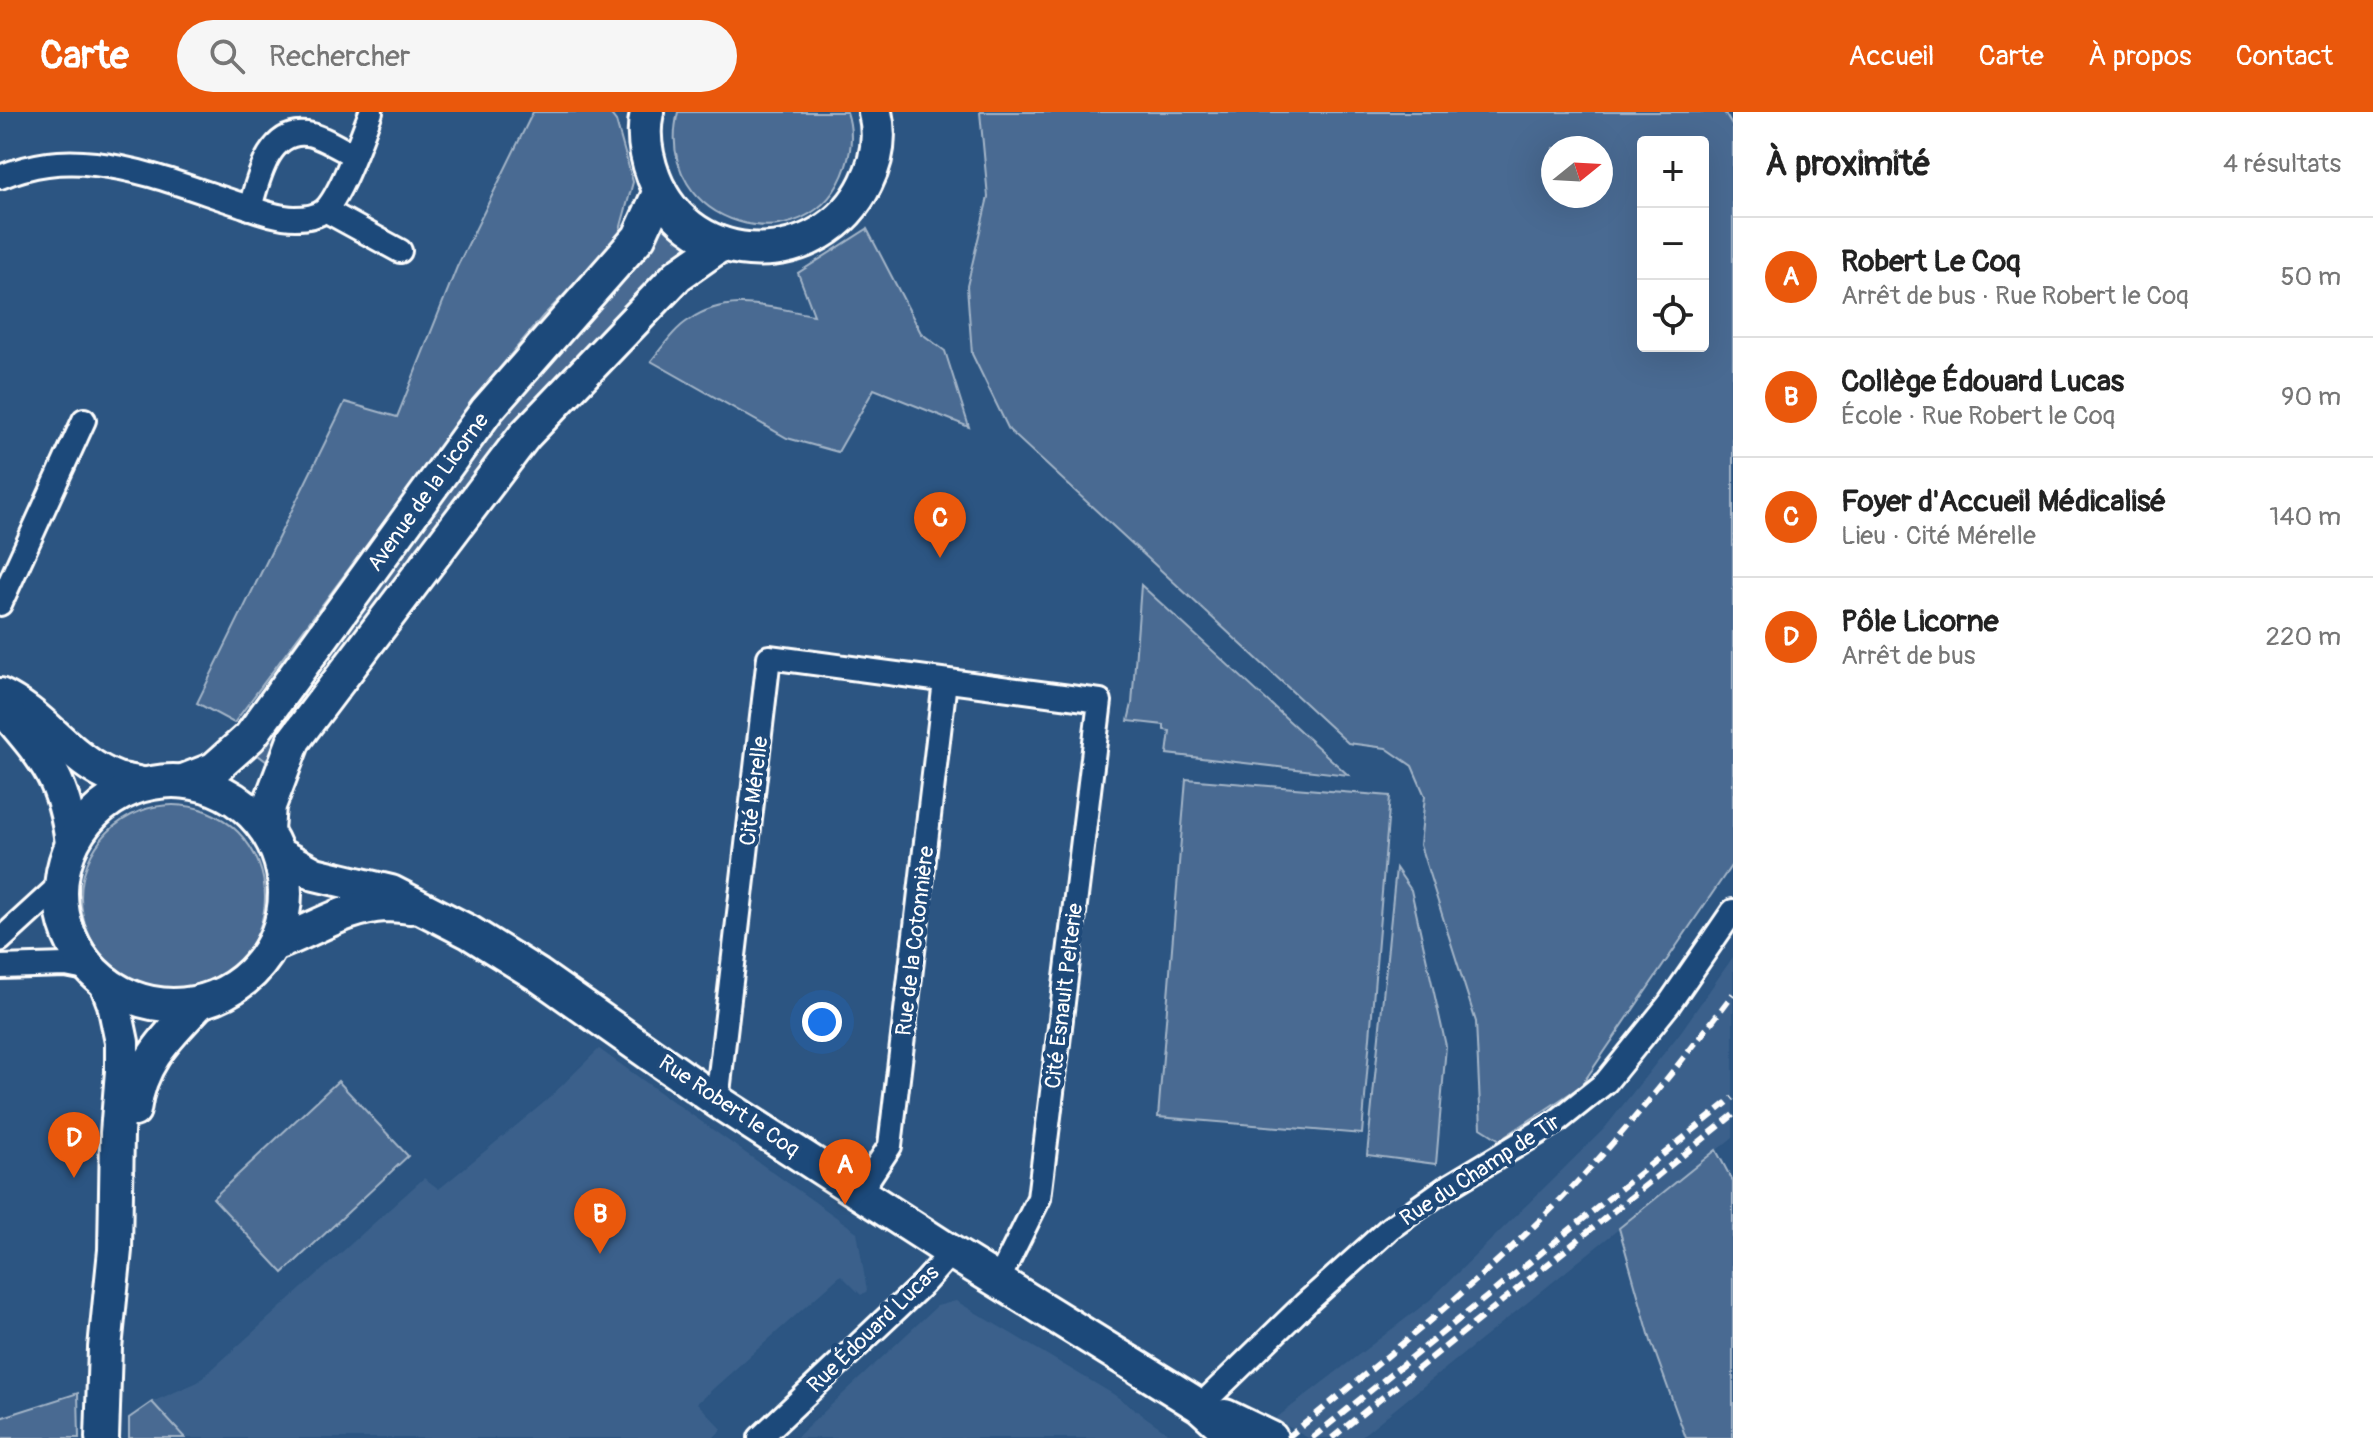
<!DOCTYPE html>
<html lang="fr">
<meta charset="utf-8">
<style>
:root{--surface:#fff;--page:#f6f6f6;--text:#222;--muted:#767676;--line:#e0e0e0;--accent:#ea580c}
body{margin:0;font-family:Pangolin,sans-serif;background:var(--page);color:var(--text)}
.controls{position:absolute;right:24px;top:24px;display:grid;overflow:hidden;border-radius:8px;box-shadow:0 8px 32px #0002}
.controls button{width:72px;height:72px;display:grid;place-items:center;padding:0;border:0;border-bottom:2px solid var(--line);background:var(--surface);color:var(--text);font:40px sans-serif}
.compass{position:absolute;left:1541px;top:24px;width:72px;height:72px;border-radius:50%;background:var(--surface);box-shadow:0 8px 32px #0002;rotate:72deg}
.you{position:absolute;left:822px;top:910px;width:28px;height:28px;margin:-20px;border:6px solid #fff;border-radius:50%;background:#1a73e8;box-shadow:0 0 0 12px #1a73e833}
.badge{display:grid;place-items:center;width:52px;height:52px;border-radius:50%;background:var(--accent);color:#fff;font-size:26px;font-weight:700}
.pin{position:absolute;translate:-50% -66px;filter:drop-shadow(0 2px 4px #0008)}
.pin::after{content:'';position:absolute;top:42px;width:28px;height:24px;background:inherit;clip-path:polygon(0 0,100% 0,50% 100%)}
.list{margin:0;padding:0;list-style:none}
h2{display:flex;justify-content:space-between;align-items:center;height:104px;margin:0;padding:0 32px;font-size:34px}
h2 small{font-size:26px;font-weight:400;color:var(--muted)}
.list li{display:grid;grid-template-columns:52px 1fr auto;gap:24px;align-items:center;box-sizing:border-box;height:120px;padding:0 32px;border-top:2px solid var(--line)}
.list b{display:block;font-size:30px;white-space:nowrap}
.list p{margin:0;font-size:26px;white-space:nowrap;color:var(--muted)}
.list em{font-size:26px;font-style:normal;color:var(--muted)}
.icon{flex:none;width:44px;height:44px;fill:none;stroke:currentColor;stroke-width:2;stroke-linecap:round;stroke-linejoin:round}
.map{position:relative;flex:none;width:1733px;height:1326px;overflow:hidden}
header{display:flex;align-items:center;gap:48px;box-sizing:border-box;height:112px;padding:0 40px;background:var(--accent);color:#fff}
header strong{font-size:38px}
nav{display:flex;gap:44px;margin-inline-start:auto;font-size:28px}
.search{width:560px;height:72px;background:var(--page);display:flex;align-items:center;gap:20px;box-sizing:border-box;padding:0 28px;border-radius:44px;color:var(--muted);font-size:30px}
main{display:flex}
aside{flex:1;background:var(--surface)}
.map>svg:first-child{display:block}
</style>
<header>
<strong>Carte</strong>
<div class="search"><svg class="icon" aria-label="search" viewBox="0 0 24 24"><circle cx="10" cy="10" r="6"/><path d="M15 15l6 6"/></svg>Rechercher</div>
<nav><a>Accueil</a><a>Carte</a><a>À propos</a><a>Contact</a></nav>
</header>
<main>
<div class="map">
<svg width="1733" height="1326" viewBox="0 0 1733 1326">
<rect width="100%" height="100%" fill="#2c5582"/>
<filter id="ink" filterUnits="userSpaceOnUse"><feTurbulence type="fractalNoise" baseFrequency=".0125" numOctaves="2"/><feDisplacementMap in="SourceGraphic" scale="16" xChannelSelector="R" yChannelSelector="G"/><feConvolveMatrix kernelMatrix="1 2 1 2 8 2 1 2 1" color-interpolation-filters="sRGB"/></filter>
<g filter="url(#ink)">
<!-- built -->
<g fill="#3b618b">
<path d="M1733 845V1025L1359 1326H1308L1275 1307 1430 1188 1604 1017 1680 921Z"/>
<path d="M599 937 857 1120 867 1179 861 1183 841 1163 697 1291 722 1317 713 1326H185L152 1290 198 1270 424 1066 439 1077 546 989Z"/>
<path d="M956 1189 1113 1282 1175 1326H796L937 1194Z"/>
</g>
<!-- green -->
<g fill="#486b92" stroke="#a4b5c8" stroke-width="2" fill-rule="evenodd">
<path d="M533 0H609L616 9 633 70 617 129 543 204 472 289 410 375 234 611 197 591 345 290 397 305 457 155Z"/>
<path d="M678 0H847C853 18 852 36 846 54 811 160 650 114 678 0Z"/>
<path d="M980 0H1724L1733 15V751L1581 974 1500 1028 1481 1016 1476 910 1420 733 1425 684 1412 654 1386 636 1348 631 1009 318 972 242 967 174 988 85ZM1643 30H1703V234H1643ZM1553 36H1601V84H1553Z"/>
<path d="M661 113 690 133 666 152 513 318 270 652 254 640 492 318 532 268 653 134Z"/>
<path d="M867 117 921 221 945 239 969 315 874 277 838 340 787 326 651 249C662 236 674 217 689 208 730 180 770 196 814 203L798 161Z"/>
<path d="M1141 473 1348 663 1167 642 1170 619 1164 618V613L1128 609 1132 592Z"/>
<path d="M1186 667 1390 684 1362 1022 1158 1005Z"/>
<circle cx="173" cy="785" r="92"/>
<path d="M1396 756 1411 778 1446 934 1436 1052 1367 1043Z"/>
<path d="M338 969 408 1044 283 1161 213 1086Z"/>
<path d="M1716 1038 1733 1070V1326H1686L1651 1229 1619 1116Z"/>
<path d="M78 1281 79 1326H0V1306Z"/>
<path d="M152 1290 185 1326H129V1306Z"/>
</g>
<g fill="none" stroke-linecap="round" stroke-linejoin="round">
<defs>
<g id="street">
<path d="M0 65C32 52 61 48 95 52 143 57 190 76 236 91 254 97 276 106 295 106 304 106 316 105 324 99 341 84 362 23 371 0"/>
<path d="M250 96C258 68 268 17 307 22 319 23 341 37 353 43"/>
<path d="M325 98 400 139"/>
<path d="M0 492 84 308"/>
<path d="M0 828 60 773"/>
<path d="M0 855 66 853 91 858"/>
<path d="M717 989 769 545 1100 589 1039 1086 998 1169"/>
<path d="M859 1081 890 1034 945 569"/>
<path d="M1200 1294 1305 1192 1390 1116 1446 1076 1556 1010 1606 970 1669 892 1733 799"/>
<path d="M760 1326 924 1171 941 1152 948 1138"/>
</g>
<g id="secondary">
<path d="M647 0C642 22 646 45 654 66 691 161 823 160 866 71 877 49 881 25 875 0"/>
<path d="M0 583C44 603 71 650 117 667 125 669 134 670 142 672"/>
<path d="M9 604C48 650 64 669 72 731"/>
<path d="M186 668 214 657 250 625 487 298 639 125 660 79"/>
<circle cx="173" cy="781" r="112"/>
<path d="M267 718 269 694 294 628 525 323 678 163 722 132"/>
<path d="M280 743 315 762 391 780 469 820 538 863 717 989 948 1138 1200 1294 1229 1320 1240 1326"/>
<path d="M273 833C310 820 345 795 385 793 393 793 402 794 410 795"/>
<path d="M134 998C140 950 167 925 199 891"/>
<path d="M1225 1304 1271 1326"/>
<path d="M102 1326 105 1236 115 1138 117 1021 122 959V930L114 892 106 871"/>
</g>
</defs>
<!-- street casing -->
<use href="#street" stroke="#fff" stroke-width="28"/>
<!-- secondary casing -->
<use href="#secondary" stroke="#fff" stroke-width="38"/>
<!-- street -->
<use href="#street" stroke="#1f4a7a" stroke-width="22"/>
<!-- secondary -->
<use href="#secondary" stroke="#1f4a7a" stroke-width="32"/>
<!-- rail -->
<g stroke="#fff" stroke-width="6" stroke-dasharray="12 6" stroke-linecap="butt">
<path d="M1287 1326C1383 1248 1480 1171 1566 1082 1626 1019 1681 951 1733 882"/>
<path d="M1312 1326 1733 986"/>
<path d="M1332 1326 1733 1003"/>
</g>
</g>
</g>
<g text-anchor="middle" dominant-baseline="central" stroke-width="8" stroke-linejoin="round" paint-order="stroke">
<!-- street labels -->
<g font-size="22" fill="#fff" stroke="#1f4a7a">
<text transform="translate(428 380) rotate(-54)">Avenue de la Licorne</text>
<text transform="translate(754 679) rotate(-83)">Cité Mérelle</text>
<text transform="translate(915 829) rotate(-83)">Rue de la Cotonnière</text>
<text transform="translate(1064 884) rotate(-83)">Cité Esnault Pelterie</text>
<text transform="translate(729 994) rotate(34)">Rue Robert le Coq</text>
<text transform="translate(1480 1058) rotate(-33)">Rue du Champ de Tir</text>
<text transform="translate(873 1217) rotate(-44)">Rue Édouard Lucas</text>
</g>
</g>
</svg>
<div class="controls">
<button>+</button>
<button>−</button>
<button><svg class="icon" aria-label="locate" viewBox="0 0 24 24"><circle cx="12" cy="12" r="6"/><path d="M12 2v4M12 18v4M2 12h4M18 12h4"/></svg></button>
</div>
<svg class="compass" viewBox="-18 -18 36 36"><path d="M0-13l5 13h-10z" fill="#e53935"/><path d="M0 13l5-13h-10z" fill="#767676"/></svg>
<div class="you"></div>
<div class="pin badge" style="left:845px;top:1093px">A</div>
<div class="pin badge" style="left:600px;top:1142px">B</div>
<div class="pin badge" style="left:940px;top:446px">C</div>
<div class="pin badge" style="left:74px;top:1066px">D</div>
</div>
<aside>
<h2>À proximité<small>4 résultats</small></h2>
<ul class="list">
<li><span class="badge">A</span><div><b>Robert Le Coq</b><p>Arrêt de bus · Rue Robert le Coq</p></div><em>50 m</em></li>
<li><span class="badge">B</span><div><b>Collège Édouard Lucas</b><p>École · Rue Robert le Coq</p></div><em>90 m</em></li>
<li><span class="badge">C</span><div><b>Foyer d'Accueil Médicalisé</b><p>Lieu · Cité Mérelle</p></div><em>140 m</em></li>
<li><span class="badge">D</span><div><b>Pôle Licorne</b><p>Arrêt de bus</p></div><em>220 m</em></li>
</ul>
</aside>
</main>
